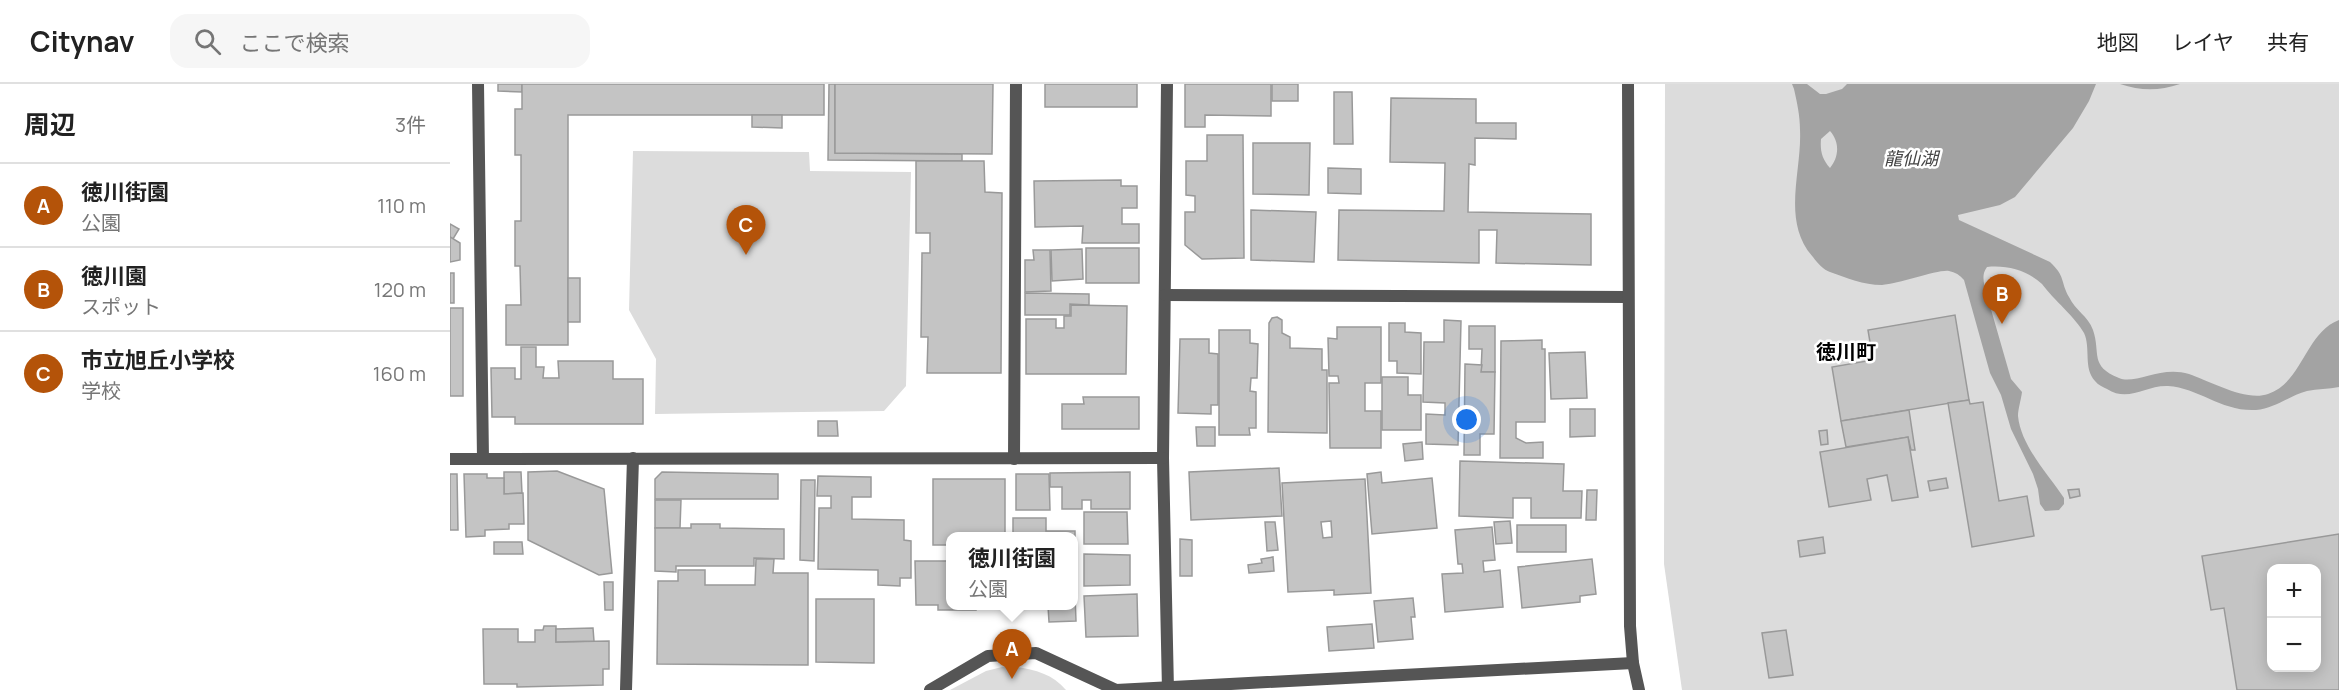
<!DOCTYPE html>
<html lang="ja">
<meta charset="utf-8">
<style>
:root{--surface:#fff;--page:#f6f6f6;--text:#222;--muted:#767676;--line:#e0e0e0;--accent:#b45309}
body{margin:0;font-family:Manrope,"Noto Sans JP",sans-serif;background:var(--page);color:var(--text)}
.controls{position:absolute;right:18px;bottom:18px;display:grid;overflow:hidden;border-radius:12px;box-shadow:0 3px 15px #0003}
.controls button{width:54px;height:54px;display:grid;place-items:center;padding:0;border:0;border-bottom:2px solid var(--line);background:var(--surface);color:var(--text);font:30px sans-serif}
.you{position:absolute;left:1017px;top:336px;width:21px;height:21px;margin:-15px;border:4px solid #fff;border-radius:50%;background:#1a73e8;box-shadow:0 0 0 9px #1a73e833}
.badge{display:grid;place-items:center;width:39px;height:39px;border-radius:50%;background:var(--accent);color:#fff;font-size:20px;font-weight:700}
.pin{position:absolute;translate:-50% -50px;filter:drop-shadow(0 2px 3px #0008)}
.pin::after{content:'';position:absolute;top:32px;width:21px;height:18px;background:inherit;clip-path:polygon(0 0,100% 0,50% 100%)}
.popup{position:absolute;left:496px;top:448px;width:132px;height:78px;box-sizing:border-box;display:grid;place-content:center;border-radius:12px;background:var(--surface);filter:drop-shadow(0 2px 4px #0005);font-size:20px;white-space:nowrap;color:var(--muted)}
.popup b{font-size:22px;color:var(--text)}
.popup::after{content:'';position:absolute;left:50%;top:100%;margin-left:-12px;border:12px solid transparent;border-top-color:var(--surface)}
.list{margin:0;padding:0;list-style:none}
h2{display:flex;justify-content:space-between;align-items:center;height:78px;margin:0;padding:0 24px;font-size:26px}
h2 small{font-size:20px;font-weight:400;color:var(--muted)}
.list li{display:grid;grid-template-columns:39px 1fr auto;gap:18px;align-items:center;box-sizing:border-box;height:84px;padding:0 24px;border-top:2px solid var(--line)}
.list b{display:block;font-size:22px;white-space:nowrap}
.list p{margin:0;font-size:20px;white-space:nowrap;color:var(--muted)}
.list em{font-size:20px;font-style:normal;color:var(--muted)}
.icon{flex:none;width:33px;height:33px;fill:none;stroke:currentColor;stroke-width:2;stroke-linecap:round;stroke-linejoin:round}
.map{position:relative;flex:none;width:1889px;height:606px;overflow:hidden}
header{display:flex;align-items:center;gap:36px;box-sizing:border-box;height:84px;padding:0 30px;background:var(--surface);border-bottom:2px solid var(--line)}
header strong{font-size:28px}
nav{display:flex;gap:33px;margin-inline-start:auto;font-size:21px}
.search{width:420px;height:54px;background:var(--page);display:flex;align-items:center;gap:15px;box-sizing:border-box;padding:0 21px;border-radius:18px;color:var(--muted);font-size:22px}
main{display:flex}
aside{flex:1;background:var(--surface)}
.map>svg:first-child{display:block}
</style>
<header>
<strong>Citynav</strong>
<div class="search"><svg class="icon" aria-label="search" viewBox="0 0 24 24"><circle cx="10" cy="10" r="6"/><path d="M15 15l6 6"/></svg>ここで検索</div>
<nav><a>地図</a><a>レイヤ</a><a>共有</a></nav>
</header>
<main>
<aside>
<h2>周辺<small>3件</small></h2>
<ul class="list">
<li><span class="badge">A</span><div><b>徳川街園</b><p>公園</p></div><em>110 m</em></li>
<li><span class="badge">B</span><div><b>徳川園</b><p>スポット</p></div><em>120 m</em></li>
<li><span class="badge">C</span><div><b>市立旭丘小学校</b><p>学校</p></div><em>160 m</em></li>
</ul>
</aside>
<div class="map">
<svg width="1889" height="606" viewBox="0 0 1889 606">
<rect width="100%" height="100%" fill="#fff"/>
<!-- green -->
<g fill="#dcdcdc" fill-rule="evenodd">
<path d="M1215 0H1889V606H1232L1214 480ZM1822 484H1866V584H1822Z"/>
<path d="M183 67 359 68 360 87 461 88 456 302 434 327 205 330 206 275 179 226Z"/>
<path d="M556 582C579 584 601 588 616 606H500L536 587Z"/>
</g>
<!-- water -->
<g fill="#a3a3a3" fill-rule="evenodd">
<path d="M1342 0H1357L1370 10H1376L1392 5 1397 0H1646L1639 17 1623 44 1565 113 1550 121 1508 131 1509 136 1600 178C1616 193 1610 197 1619 213 1625 226 1638 232 1643 246 1651 269 1639 282 1669 294 1685 301 1711 281 1739 290 1760 297 1796 318 1818 310 1853 298 1855 249 1889 236V303C1879 305 1867 305 1857 307 1839 312 1825 324 1806 326 1772 328 1749 304 1718 302 1695 301 1679 319 1657 305 1653 303 1648 301 1645 297 1633 284 1641 264 1634 249 1626 234 1603 215 1592 200 1577 186 1557 181 1537 183 1531 191 1534 199 1536 208L1561 295 1572 308C1571 316 1568 325 1568 332 1571 362 1598 390 1614 414V420L1609 426 1595 427 1590 420 1588 405 1583 390 1561 345 1551 311 1540 289 1514 196C1510 191 1505 188 1499 187 1489 185 1449 200 1432 201 1413 201 1397 194 1380 188 1374 186 1367 179 1363 173 1331 137 1352 88 1350 46 1350 32 1347 18 1344 5ZM1380 47C1390 58 1389 73 1380 84 1372 75 1370 67 1371 55Z"/>
<path d="M1670 0H1730C1709 7 1691 7 1670 0Z"/>
</g>
<!-- building -->
<g fill="#c4c4c4" stroke="#999" stroke-width="1.5" fill-rule="evenodd">
<path d="M48 0H72V8L48 7Z"/>
<path d="M72 0H374V31H118V261H56V221H71L70 182H65V137H71V71H65V25H72Z"/>
<path d="M379 0H385V69L512 70V77L378 76Z"/>
<path d="M385 0H543L542 70 385 69Z"/>
<rect x="595" y="0" width="92" height="23"/>
<path d="M735 0H821V32L755 31V43H735Z"/>
<rect x="822" y="0" width="26" height="17"/>
<path d="M884 8H902L903 60H884Z"/>
<path d="M941 14 1026 15V39H1066V55L1025 54V81L1019 80 1018 128 1141 130V181L1046 179 1047 146H1029V179L888 176 889 126 994 127 995 79 940 78Z"/>
<path d="M302 31H332V44L302 43Z"/>
<path d="M757 51H793L794 174 752 175 735 161V128H745V112L736 111V77H757Z"/>
<path d="M803 59H860L859 111 803 110Z"/>
<path d="M466 77H534L535 108 552 109 551 289H477L478 253H471L472 169H480V149H466Z"/>
<path d="M878 84 911 85V110L878 109Z"/>
<path d="M671 96V102H687V124H672V140H689V159H632L633 142 585 143 584 97Z"/>
<path d="M801 126 866 128 864 178 801 176Z"/>
<path d="M0 140 9 145 3 155 0 153Z"/>
<path d="M0 153 10 159V176L0 178Z"/>
<rect x="636" y="164" width="53" height="35"/>
<path d="M632 165 633 195 602 197 601 166Z"/>
<path d="M583 166H600L601 207 575 208V176H584Z"/>
<rect x="0" y="189" width="4" height="30"/>
<rect x="118" y="194" width="12" height="44"/>
<path d="M575 209 639 210V221L620 220V231H575Z"/>
<path d="M621 221 677 222 676 290H576V235H606V244H614V232H621Z"/>
<rect x="0" y="224" width="13" height="88"/>
<path d="M1505 231 1519 316 1391 337 1382 283 1423 276 1418 246Z"/>
<path d="M827 233 832 236V249L840 253V264L872 265V286H877V349L818 348 819 239 822 234Z"/>
<path d="M994 236 1011 237 1008 361 976 360V330L995 331V319L973 318 974 258H994Z"/>
<path d="M939 239H955V248L971 249V290L947 289V277H939Z"/>
<path d="M1019 242H1045V288H1031L1032 265H1019Z"/>
<path d="M887 243H931V299H915V327H931V364H880L879 299H889L888 292H879L878 254 887 255Z"/>
<path d="M769 246H800V259L808 260 807 294H801L800 307 806 308V344H799L800 351H769Z"/>
<path d="M730 255H759V269L768 270V321H761V330L728 329Z"/>
<path d="M1092 256V265H1095V338H1066V354L1076 359 1093 358V374H1050L1051 257Z"/>
<path d="M71 263H86V283H94L93 294H109L108 277H163V295H193V340H65V333H42L41 284H65V295H71Z"/>
<path d="M1135 268 1137 314 1101 315 1099 269Z"/>
<path d="M1015 280 1032 281 1031 288H1045L1044 350H1030V371H1014Z"/>
<path d="M932 293H958V311H971V346H932Z"/>
<path d="M633 313H689V345H612V320H634Z"/>
<path d="M1519 316 1520 320 1533 318 1549 417 1577 412 1584 452 1522 463 1498 319Z"/>
<path d="M1120 325H1145V352L1120 353Z"/>
<path d="M1459 326 1465 366H1461L1458 353 1396 363 1391 337Z"/>
<path d="M368 337H387L388 352H368Z"/>
<path d="M746 343H765V362H747Z"/>
<path d="M1377 346 1378 360 1371 361 1369 347Z"/>
<path d="M1458 353 1468 413 1442 417 1437 391 1417 395 1421 416 1379 423 1370 368Z"/>
<path d="M972 358 973 375 955 377 953 360Z"/>
<path d="M1010 377 1114 380 1113 407H1132L1131 434H1081V414H1063V434L1009 432Z"/>
<path d="M829 384 832 432 741 436 739 388Z"/>
<path d="M107 387 154 405 162 489 149 491 78 456V388Z"/>
<path d="M54 388H71L72 409 54 410Z"/>
<path d="M212 388 328 390V415H205V395Z"/>
<path d="M680 388V425H641V416H632V425H612V403H600V389Z"/>
<path d="M931 388 932 399 982 394 987 444 922 450 917 390Z"/>
<path d="M0 390H7L8 446H0Z"/>
<path d="M14 390H37V394H54V410L73 409 74 440H59V445L35 446V452L16 453Z"/>
<path d="M566 390H599L600 426H566Z"/>
<path d="M368 392 421 393V413H402V435L454 436V456L461 457V494H450V502L428 501V486L368 485 369 424H381V412H367Z"/>
<path d="M1496 394 1498 404 1480 407 1478 397Z"/>
<path d="M483 395H555V452H500V461H483Z"/>
<path d="M915 395 921 509 884 511V506L838 508 832 399ZM881 437 882 453 873 454 871 438Z"/>
<path d="M351 396H365L364 477 350 476Z"/>
<path d="M1629 405 1630 412 1620 414 1618 406Z"/>
<path d="M1137 406H1147L1146 436H1136Z"/>
<path d="M205 416H231L230 444H205Z"/>
<path d="M634 428H677L678 460H634Z"/>
<path d="M563 434H596V447H625V489L624 452H563Z"/>
<path d="M1060 437 1062 459 1046 460 1044 438Z"/>
<path d="M815 438H825L828 466 817 467Z"/>
<path d="M241 440H270V444L334 445V475L304 474V482H226V488L205 487V444H241Z"/>
<rect x="1067" y="441" width="49" height="27"/>
<path d="M1042 443 1045 476 1033 477 1034 488 1050 486 1053 523 995 528 992 490 1013 489 1012 480H1008L1005 446Z"/>
<path d="M1889 450V606H1787L1774 524 1761 526 1752 472ZM1822 484H1866V584H1822Z"/>
<path d="M1373 453 1375 469 1350 473 1348 457Z"/>
<path d="M730 455 742 456V492H730Z"/>
<path d="M44 458H72L73 470H44Z"/>
<path d="M634 470 680 471V501L634 502Z"/>
<path d="M823 473 824 487 799 489 798 481 812 479 811 475Z"/>
<path d="M306 475H324L323 489H358V581L207 580 208 497H228V486H255V501H305Z"/>
<path d="M1142 475 1146 510 1130 512V518L1072 524 1068 483Z"/>
<path d="M465 477H500V522H526V526H488V521H466Z"/>
<path d="M154 498H163V526H155Z"/>
<path d="M624 510H625L626 537 599 538 598 522H624Z"/>
<path d="M687 510 688 552 636 553 634 512Z"/>
<path d="M963 514 965 533H961L963 555 928 558 924 517Z"/>
<path d="M366 515H424V579L366 578Z"/>
<path d="M922 540 924 564 879 567 877 543Z"/>
<path d="M94 542H106V558L159 557V585H153V601L67 603V600H34L33 545H68V558H85V546H93Z"/>
<path d="M143 544 144 557 106 558V545Z"/>
<path d="M1336 546 1343 591 1319 594 1312 549Z"/>
</g>
<g fill="none" stroke-linecap="round" stroke-linejoin="round">
<!-- minor -->
<g stroke="#555" stroke-width="12">
<path d="M28 0 33 375"/>
<path d="M717 0 713 374 718 606"/>
<path d="M715 211 1177 213"/>
<path d="M0 375 713 374"/>
<path d="M564 375 566 0"/>
<path d="M176 606 183 374"/>
<path d="M480 606 538 572 586 569 666 606 1183 579"/>
</g>
<!-- tertiary -->
<path stroke="#555" stroke-width="12" d="M1178 0 1180 542 1183 579 1189 606"/>
</g>
<g text-anchor="middle" dominant-baseline="central" stroke-width="5" stroke-linejoin="round" paint-order="stroke">
<!-- water labels -->
<g font-size="18" font-style="italic" fill="#444" stroke="#fff">
<text x="1461" y="74">龍仙湖</text>
</g>
<!-- quarter labels -->
<g font-size="20" font-weight="bold" fill="#000" stroke="#fff">
<text x="1396" y="267">徳川町</text>
</g>
</g>
</svg>
<div class="controls">
<button>+</button>
<button>−</button>
</div>
<div class="you"></div>
<div class="pin badge" style="left:562px;top:595px">A</div>
<div class="popup"><b>徳川街園</b>公園</div>
<div class="pin badge" style="left:1552px;top:240px">B</div>
<div class="pin badge" style="left:296px;top:171px">C</div>
</div>
</main>
